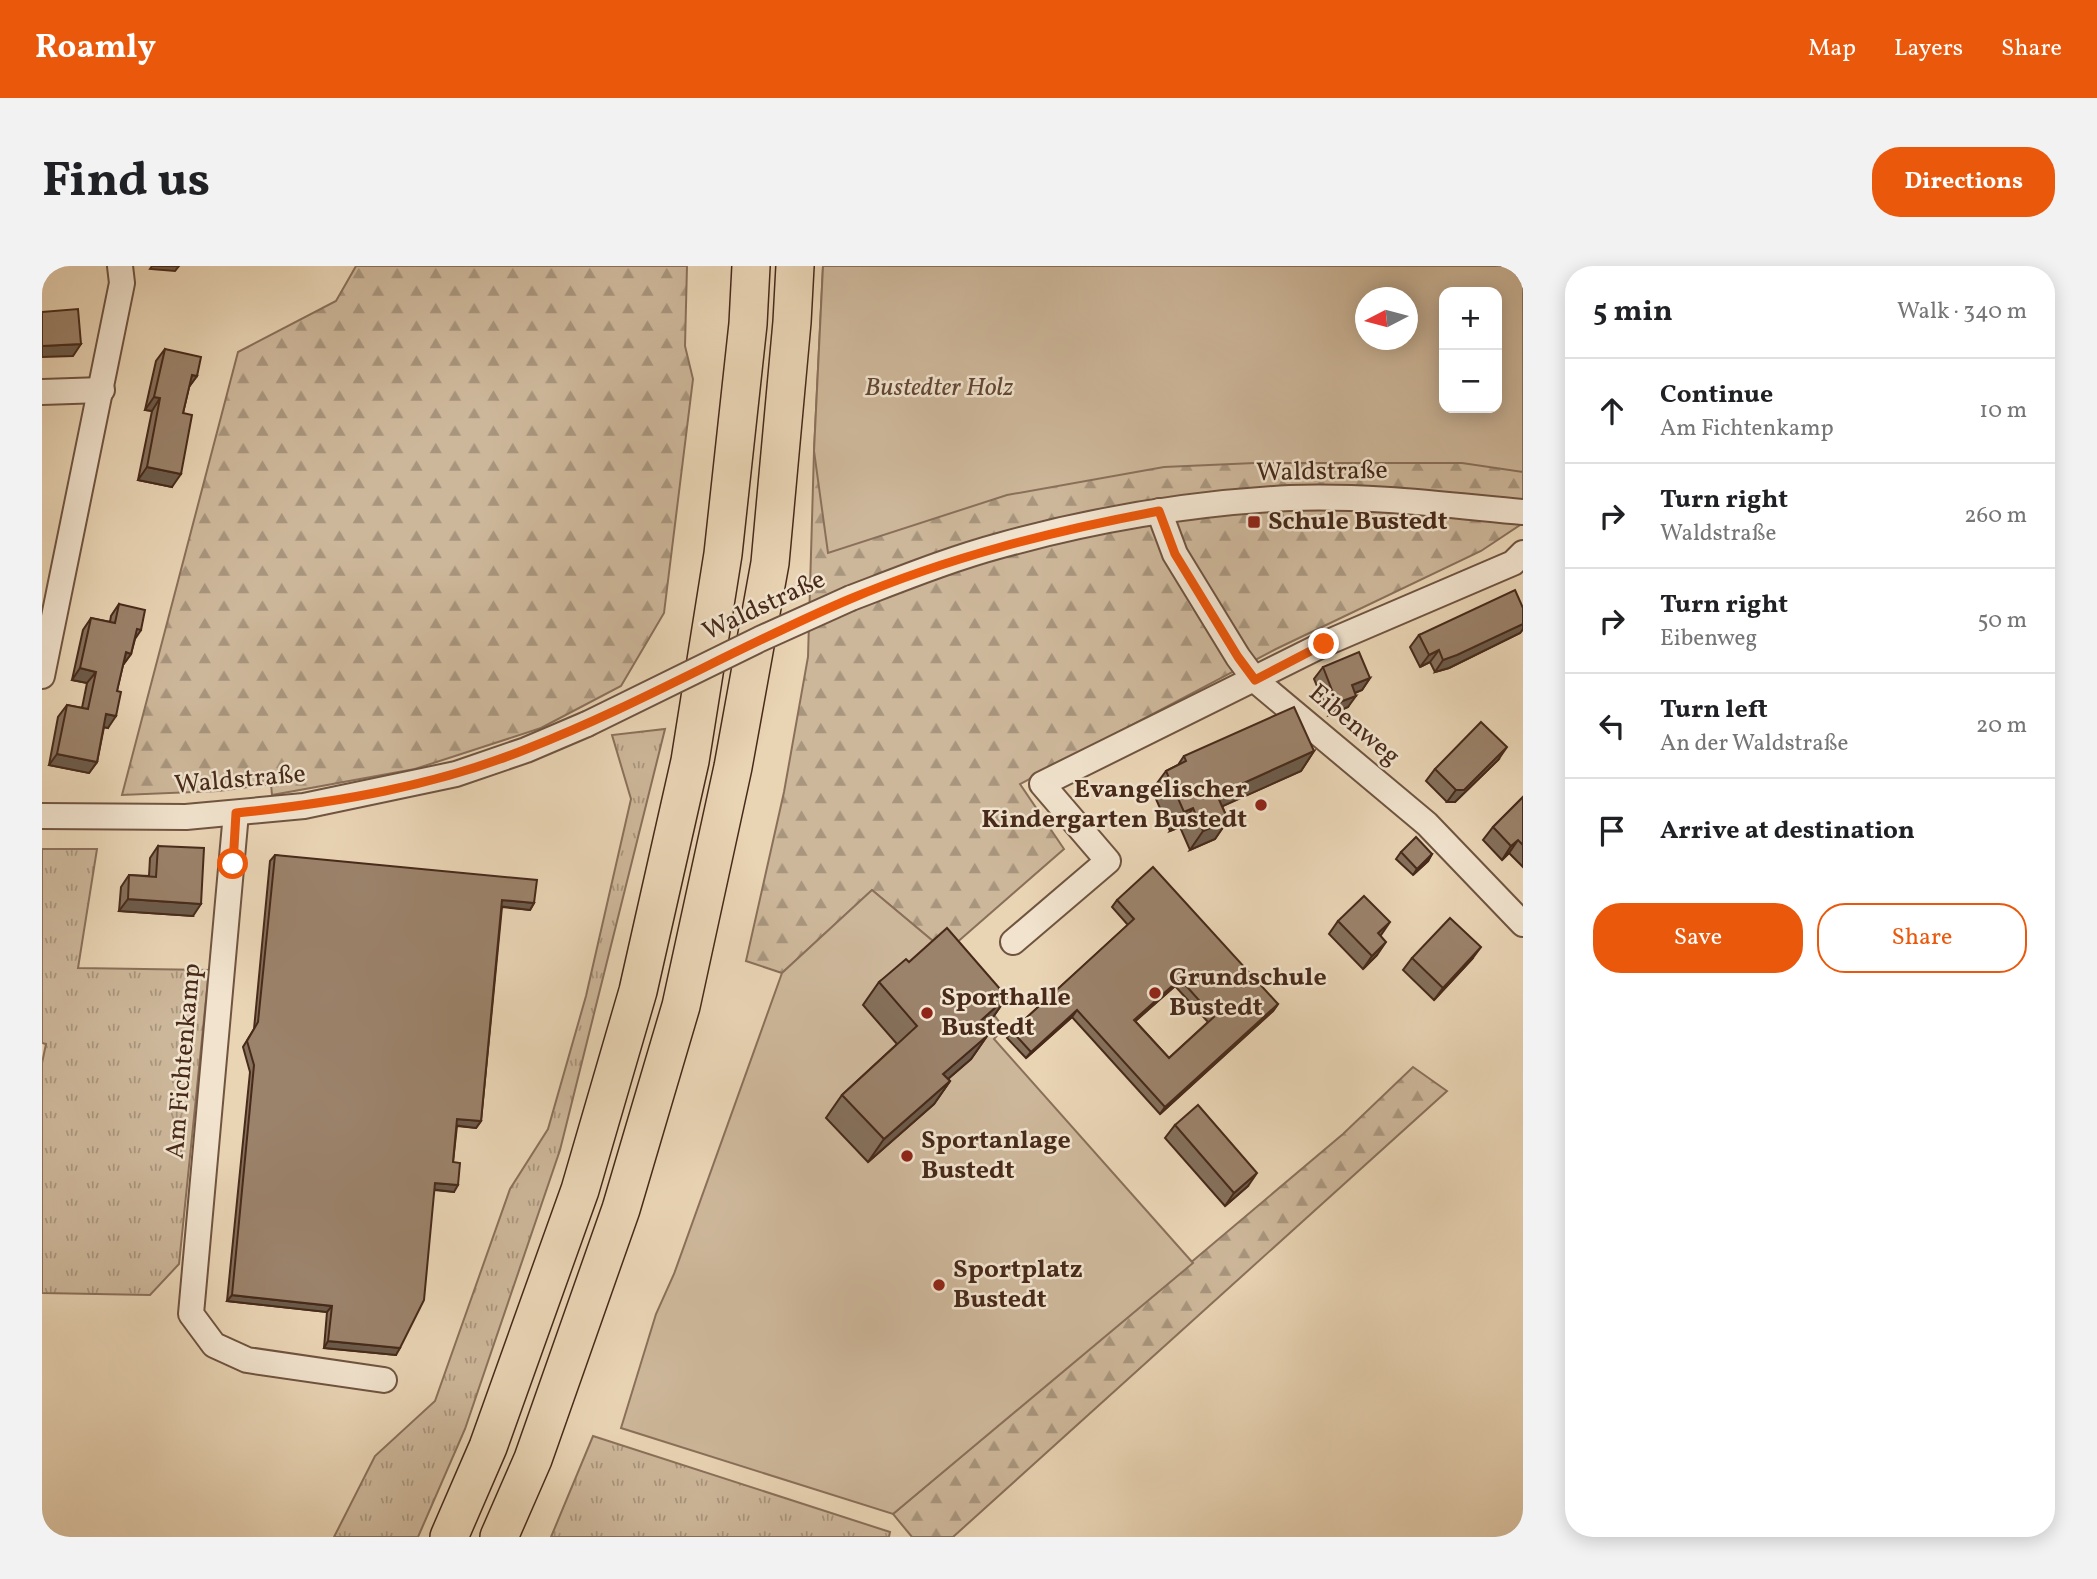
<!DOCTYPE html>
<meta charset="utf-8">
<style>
:root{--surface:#fff;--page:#f2f2f2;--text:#202124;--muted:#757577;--line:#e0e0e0;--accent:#ea580c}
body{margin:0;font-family:Vollkorn,serif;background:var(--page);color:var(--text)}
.controls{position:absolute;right:21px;top:21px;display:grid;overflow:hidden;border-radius:14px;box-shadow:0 4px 18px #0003}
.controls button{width:63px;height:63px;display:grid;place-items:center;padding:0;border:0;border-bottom:2px solid var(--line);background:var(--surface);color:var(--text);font:35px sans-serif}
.compass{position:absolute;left:1313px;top:21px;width:63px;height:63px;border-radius:50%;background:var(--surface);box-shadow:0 4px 18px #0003;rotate:264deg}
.stop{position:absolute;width:21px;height:21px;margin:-16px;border:5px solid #ea580c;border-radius:50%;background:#fff}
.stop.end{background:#ea580c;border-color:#fff;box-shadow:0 2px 7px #0008}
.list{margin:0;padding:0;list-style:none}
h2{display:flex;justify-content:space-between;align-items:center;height:91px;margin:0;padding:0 28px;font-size:30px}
h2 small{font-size:23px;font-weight:400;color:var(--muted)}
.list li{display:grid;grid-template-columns:46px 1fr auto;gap:21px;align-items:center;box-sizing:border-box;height:105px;padding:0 28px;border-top:2px solid var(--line)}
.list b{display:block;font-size:26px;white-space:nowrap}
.list p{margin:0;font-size:23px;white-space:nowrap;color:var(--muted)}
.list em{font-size:23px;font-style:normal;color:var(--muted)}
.actions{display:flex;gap:14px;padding:21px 28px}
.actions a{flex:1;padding:16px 0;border:2px solid var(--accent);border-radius:28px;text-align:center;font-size:24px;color:var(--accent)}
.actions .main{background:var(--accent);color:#fff}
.icon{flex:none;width:38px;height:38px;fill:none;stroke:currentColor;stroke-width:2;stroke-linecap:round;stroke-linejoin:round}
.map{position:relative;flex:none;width:1481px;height:1271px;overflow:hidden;border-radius:28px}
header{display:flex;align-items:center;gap:42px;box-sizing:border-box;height:98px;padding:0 35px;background:var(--accent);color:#fff}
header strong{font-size:33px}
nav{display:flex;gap:38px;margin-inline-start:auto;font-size:24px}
.intro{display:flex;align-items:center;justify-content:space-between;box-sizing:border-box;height:168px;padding:0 42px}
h1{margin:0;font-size:49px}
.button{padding:18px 32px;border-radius:28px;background:var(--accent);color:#fff;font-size:24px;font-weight:700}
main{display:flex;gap:42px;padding:0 42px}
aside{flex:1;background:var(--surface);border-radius:28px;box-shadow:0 4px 18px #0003}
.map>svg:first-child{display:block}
</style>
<header>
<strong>Roamly</strong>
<nav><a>Map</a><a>Layers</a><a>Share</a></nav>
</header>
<div class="intro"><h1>Find us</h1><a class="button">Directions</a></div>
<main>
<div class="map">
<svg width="1481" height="1271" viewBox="0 0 1481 1271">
<defs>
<pattern id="grass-tufts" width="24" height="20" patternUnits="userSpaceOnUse" patternTransform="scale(1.75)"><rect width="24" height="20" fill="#cdb79a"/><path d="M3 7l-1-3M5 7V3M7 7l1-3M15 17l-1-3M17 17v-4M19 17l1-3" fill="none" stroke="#a8957d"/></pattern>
<pattern id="forest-firs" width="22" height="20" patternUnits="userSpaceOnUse" patternTransform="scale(1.75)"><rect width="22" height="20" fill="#cdb79a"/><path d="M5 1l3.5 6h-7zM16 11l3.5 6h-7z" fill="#a8957d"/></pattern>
</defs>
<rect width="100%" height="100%" fill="#e9d4b4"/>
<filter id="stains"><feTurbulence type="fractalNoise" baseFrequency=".00286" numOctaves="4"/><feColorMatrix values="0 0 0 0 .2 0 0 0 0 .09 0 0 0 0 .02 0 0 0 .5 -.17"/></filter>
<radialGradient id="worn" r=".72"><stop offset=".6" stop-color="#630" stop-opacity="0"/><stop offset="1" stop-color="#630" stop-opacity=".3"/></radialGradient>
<!-- grass -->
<g fill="url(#grass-tufts)" stroke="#8a705a" stroke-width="2">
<path d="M623 463 518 884 423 1163 376 1271H292L333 1190 393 1135 468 923 506 863 544 730 589 533 570 469Z"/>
<path d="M0 583H55L36 702 167 704 137 998 108 1029 0 1027V797L4 778 0 777Z"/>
<path d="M551 1170 848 1266 847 1271H509Z"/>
</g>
<!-- forest -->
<g fill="url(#forest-firs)" stroke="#8a705a" stroke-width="2" fill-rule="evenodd">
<path d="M314 0H645L643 80 651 113 622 347 579 420 499 462 373 503 230 529 229 518 176 525 80 529 196 86 294 35Z"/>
<path d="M781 0H1481V257L1439 285 1234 383 978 518 1022 583 904 686 830 624 740 707 704 695 742 526 766 391 772 185ZM1402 26H1455V142H1402ZM1324 32H1366V74H1324Z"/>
<path d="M1371 801 1405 825 911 1271H870L851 1248 1301 868Z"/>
</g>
<!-- park -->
<g fill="#cdb79a" stroke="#8a705a" stroke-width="2" fill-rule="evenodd">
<path d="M781 0H1481V206L1420 197H1213L1122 201 965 229 786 287 772 185ZM1402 26H1455V142H1402ZM1324 32H1366V74H1324Z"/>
<path d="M830 624 904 686 962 762 952 773 1151 997 851 1248 579 1162 614 1048 632 1008 740 707Z"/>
</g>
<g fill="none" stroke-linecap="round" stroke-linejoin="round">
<defs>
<g id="minor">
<path d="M0 126 60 124"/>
<path d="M1117 245 1133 288 1196 391 1213 414 1385 558 1481 658"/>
<path d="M809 332C859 313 908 293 960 279 1054 253 1150 237 1248 232 1326 229 1404 239 1481 246"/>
<path d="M0 410 80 17 78 0"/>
<path d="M194 547 149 1048 172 1079 205 1094 342 1114"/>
<path d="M0 550 144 551 262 540 414 508 484 484 545 458"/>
<path d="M971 676 1066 595 1000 518 1282 378 1471 297 1481 287"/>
</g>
<g id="highway">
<path d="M407 1271 446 1181 538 924 596 725 648 495 681 288 706 58 709 0"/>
<path d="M457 1271 491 1193 579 943 639 740 691 501 728 297 750 56 753 0"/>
</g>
</defs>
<!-- minor casing -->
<use href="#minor" stroke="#705440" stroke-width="28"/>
<!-- highway casing -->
<use href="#highway" stroke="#472a1a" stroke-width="40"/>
<!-- minor -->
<use href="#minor" stroke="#f1e3ce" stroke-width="24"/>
<!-- highway -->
<use href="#highway" stroke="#e9d4b4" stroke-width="37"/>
<defs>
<path id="minor-bridge" d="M545 458 718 373 809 332"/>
</defs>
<!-- minor-bridge casing -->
<use href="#minor-bridge" stroke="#705440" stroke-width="28" stroke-linecap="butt"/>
<!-- minor-bridge -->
<use href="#minor-bridge" stroke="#f1e3ce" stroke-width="24"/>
</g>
<!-- wall -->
<g fill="#85705b" stroke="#472a1a" stroke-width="2" fill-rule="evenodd">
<path d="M123 83 155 110 147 121 141 147 130 221 96 214 110 145 103 144 114 95Z"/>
<path d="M77 338 99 364 93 373 89 388 81 399 66 462 62 461 55 496 47 507 7 499 16 451 25 439 40 442 45 417 30 414 41 364 49 352 68 356 69 350Z"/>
<path d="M1481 342V363L1478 367 1407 402 1393 406 1388 396 1378 401 1368 381 1377 369Z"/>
<path d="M1281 401 1328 412 1320 424 1313 427 1306 441 1287 449 1272 413Z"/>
<path d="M1272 485 1259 505 1180 540 1186 554 1173 573 1148 584 1138 561 1128 565 1110 524 1124 505 1136 499 1142 490Z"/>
<path d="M1456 494 1413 536H1405L1384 515 1393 503Z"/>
<path d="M1481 531V601L1467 587 1460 594 1441 574 1451 561Z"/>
<path d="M116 580 151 650 77 645 79 621 87 609 107 610 108 592Z"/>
<path d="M1359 586 1390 588 1386 595 1371 609 1354 593Z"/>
<path d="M233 589 492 637 488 644 460 641 439 855 434 862 415 860 411 896 412 926 392 924 354 1089 282 1082 285 1046 185 1035 208 806 201 781 212 763 228 595Z"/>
<path d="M1075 634 1236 738 1231 745 1118 848 1030 751 984 792 965 772 970 765 1086 659 1070 641ZM1133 720 1166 756 1127 792 1093 755Z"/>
<path d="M1296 655 1338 670 1335 689 1321 703 1287 668Z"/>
<path d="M1370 692 1430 693 1392 734 1361 704Z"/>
<path d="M867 696 965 731 949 754 939 763 945 770 929 793 906 813 908 815 892 838 826 896 784 852 800 829 855 778 821 739 837 716Z"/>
<path d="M1133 859 1206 920 1183 940 1123 872Z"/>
</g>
<!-- shaded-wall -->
<g fill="#6c5b4a" stroke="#472a1a" stroke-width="2">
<path d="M110 0H137L133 5 108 3Z"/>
<path d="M39 78 31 90 0 91V80Z"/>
<path d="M150 109 155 110 146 122Z"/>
<path d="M112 131 118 132 110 145 103 144Z"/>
<path d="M105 201 139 208 130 221 96 214Z"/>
<path d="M1481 358V363L1478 367 1407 402 1393 406 1401 394Z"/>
<path d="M1397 384 1388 396 1378 401 1387 389Z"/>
<path d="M84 386 89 388 81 399Z"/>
<path d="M38 402 54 406 45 417 30 414Z"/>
<path d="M1328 412 1320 424 1302 431 1310 419Z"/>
<path d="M1314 430 1306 441 1287 449 1295 437Z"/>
<path d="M64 448 74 450 66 462 56 460Z"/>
<path d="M1465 481 1456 494 1413 536H1405L1414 524Z"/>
<path d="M1272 485 1259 505 1161 549 1175 529Z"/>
<path d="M15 488 55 496 47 507 7 499Z"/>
<path d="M1151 542 1138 561 1128 565 1142 546Z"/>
<path d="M1186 554 1173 573 1148 584 1161 565Z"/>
<path d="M1476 574 1467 587 1460 594 1469 580Z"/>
<path d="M1390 588 1386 595 1371 609 1375 603Z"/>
<path d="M86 633 159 638 151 650 77 645Z"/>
<path d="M460 634 492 637 488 644 456 640Z"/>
<path d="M1348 656 1339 669 1327 680 1336 667Z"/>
<path d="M1344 676 1335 689 1321 703 1330 690Z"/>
<path d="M1439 681 1430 693 1392 734 1401 722Z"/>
<path d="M1138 713 1133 720 1088 760 1092 754Z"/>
<path d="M965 731 949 754 919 781 935 758Z"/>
<path d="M1236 738 1231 745 1118 848 1123 841Z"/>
<path d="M1035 744 1030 751 984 792 989 786Z"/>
<path d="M945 770 929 793 885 831 901 808Z"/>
<path d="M908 815 892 838 826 896 842 873Z"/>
<path d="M415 853 439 855 434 862 411 859Z"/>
<path d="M1215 907 1206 920 1183 940 1192 927Z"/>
<path d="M393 917 416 919 412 926 388 923Z"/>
<path d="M190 1029 290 1040 285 1046 185 1035Z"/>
<path d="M286 1075 358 1082 354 1089 282 1082Z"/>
</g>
<!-- building -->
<g fill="#9b826a" stroke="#472a1a" stroke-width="2" fill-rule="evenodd">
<path d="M36 43 39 78 0 80V46Z"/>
<path d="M123 83 159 91 155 110 150 109 141 147 150 149 139 208 105 201 118 132 112 131Z"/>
<path d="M1473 324 1481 342V358L1415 389 1401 394 1397 384 1387 389 1377 369Z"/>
<path d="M77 338 103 344 99 364 95 363 89 388 84 386 75 425 79 426 74 450 64 448 55 496 15 488 25 439 46 443 54 406 38 402 49 352 73 357Z"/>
<path d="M1317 386 1328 412 1310 419 1314 430 1295 437 1281 401Z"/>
<path d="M1252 441 1272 485 1175 529 1186 554 1161 565 1151 542 1142 546 1124 505 1144 495 1142 490Z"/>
<path d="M1439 456 1465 481 1422 524H1414L1393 503Z"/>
<path d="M1481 531V579L1476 574 1469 580 1451 561Z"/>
<path d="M1374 571 1390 588 1375 603 1359 586Z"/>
<path d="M116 580 162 582 159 638 86 633 87 609 114 611Z"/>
<path d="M233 589 495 614 492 637 460 634 439 855 415 853 411 896 418 897 416 919 393 917 382 1034 358 1082 286 1075 290 1040 190 1029 212 799 205 775 216 756Z"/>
<path d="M1111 601 1236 738 1123 841 1035 744 989 786 970 765 1092 653 1075 634ZM1138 713 1172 751 1127 792 1092 754Z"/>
<path d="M1322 630 1348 656 1336 667 1344 676 1330 690 1296 655Z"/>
<path d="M1408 652 1439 681 1401 722 1370 692Z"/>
<path d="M905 662 965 731 935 758 945 770 901 808 908 815 842 873 800 829 875 760 837 716 864 693 867 696Z"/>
<path d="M1156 839 1215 907 1192 927 1133 859Z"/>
</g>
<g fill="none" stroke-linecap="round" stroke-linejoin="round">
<!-- route -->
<path stroke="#ea580c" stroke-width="9" d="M191 598 194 547C293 537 394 520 487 482 597 439 699 379 808 333 907 291 1011 265 1117 245L1133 288 1196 391 1213 414 1282 378"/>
</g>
<!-- markers -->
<g fill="#8f2418" stroke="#f1e3ce" stroke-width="2.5">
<rect x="1205" y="249" width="14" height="14" rx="3.5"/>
<circle cx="1219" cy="539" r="7"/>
<circle cx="1113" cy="727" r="7"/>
<circle cx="885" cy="747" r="7"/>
<circle cx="865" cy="890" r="7"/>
<circle cx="897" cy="1019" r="7"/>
</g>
<g text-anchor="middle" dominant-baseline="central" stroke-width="5" stroke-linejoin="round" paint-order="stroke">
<!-- park labels -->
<g font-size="26" font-style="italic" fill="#624634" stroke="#f1e3ce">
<text x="897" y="122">Bustedter Holz</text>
</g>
<!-- street labels -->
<g font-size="26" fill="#472a1a" stroke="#f1e3ce">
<text transform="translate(1280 206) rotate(-1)">Waldstraße</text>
<text transform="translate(722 340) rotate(-25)">Waldstraße</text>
<text transform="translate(1312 459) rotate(40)">Eibenweg</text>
<text transform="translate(198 514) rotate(-5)">Waldstraße</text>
<text transform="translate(142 795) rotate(-85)">Am Fichtenkamp</text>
</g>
<!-- poi labels -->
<g font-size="26" font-weight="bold" fill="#472a1a" stroke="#f1e3ce" text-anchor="start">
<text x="1226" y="256">Schule Bustedt</text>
<text x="1205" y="524" text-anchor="end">Evangelischer<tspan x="1205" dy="30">Kindergarten Bustedt</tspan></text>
<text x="1127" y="712">Grundschule<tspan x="1127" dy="30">Bustedt</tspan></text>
<text x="899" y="732">Sporthalle<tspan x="899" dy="30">Bustedt</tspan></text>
<text x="879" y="875">Sportanlage<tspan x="879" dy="30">Bustedt</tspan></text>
<text x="911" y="1004">Sportplatz<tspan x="911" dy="30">Bustedt</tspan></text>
</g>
</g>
<rect width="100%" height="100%" filter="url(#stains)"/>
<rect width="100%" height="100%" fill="url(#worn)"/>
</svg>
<div class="controls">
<button>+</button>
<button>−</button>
</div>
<svg class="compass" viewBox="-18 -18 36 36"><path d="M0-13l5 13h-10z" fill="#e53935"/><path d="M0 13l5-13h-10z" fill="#757577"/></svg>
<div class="stop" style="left:191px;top:598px"></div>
<div class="stop end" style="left:1282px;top:378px"></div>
</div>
<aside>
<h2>5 min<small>Walk · 340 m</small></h2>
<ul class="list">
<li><svg class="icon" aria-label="ahead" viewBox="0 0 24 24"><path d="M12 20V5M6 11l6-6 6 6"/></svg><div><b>Continue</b><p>Am Fichtenkamp</p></div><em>10 m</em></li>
<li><svg class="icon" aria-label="right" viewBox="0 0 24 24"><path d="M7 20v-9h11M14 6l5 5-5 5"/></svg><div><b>Turn right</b><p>Waldstraße</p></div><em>260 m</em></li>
<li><svg class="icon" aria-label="right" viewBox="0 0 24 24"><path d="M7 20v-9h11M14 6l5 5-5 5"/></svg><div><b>Turn right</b><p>Eibenweg</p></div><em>50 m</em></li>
<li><svg class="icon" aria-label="left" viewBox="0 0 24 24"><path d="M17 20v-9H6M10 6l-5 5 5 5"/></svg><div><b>Turn left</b><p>An der Waldstraße</p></div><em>20 m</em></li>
<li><svg class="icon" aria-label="arrive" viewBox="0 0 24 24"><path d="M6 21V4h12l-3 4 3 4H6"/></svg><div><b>Arrive at destination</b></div></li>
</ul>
<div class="actions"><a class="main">Save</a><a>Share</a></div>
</aside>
</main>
